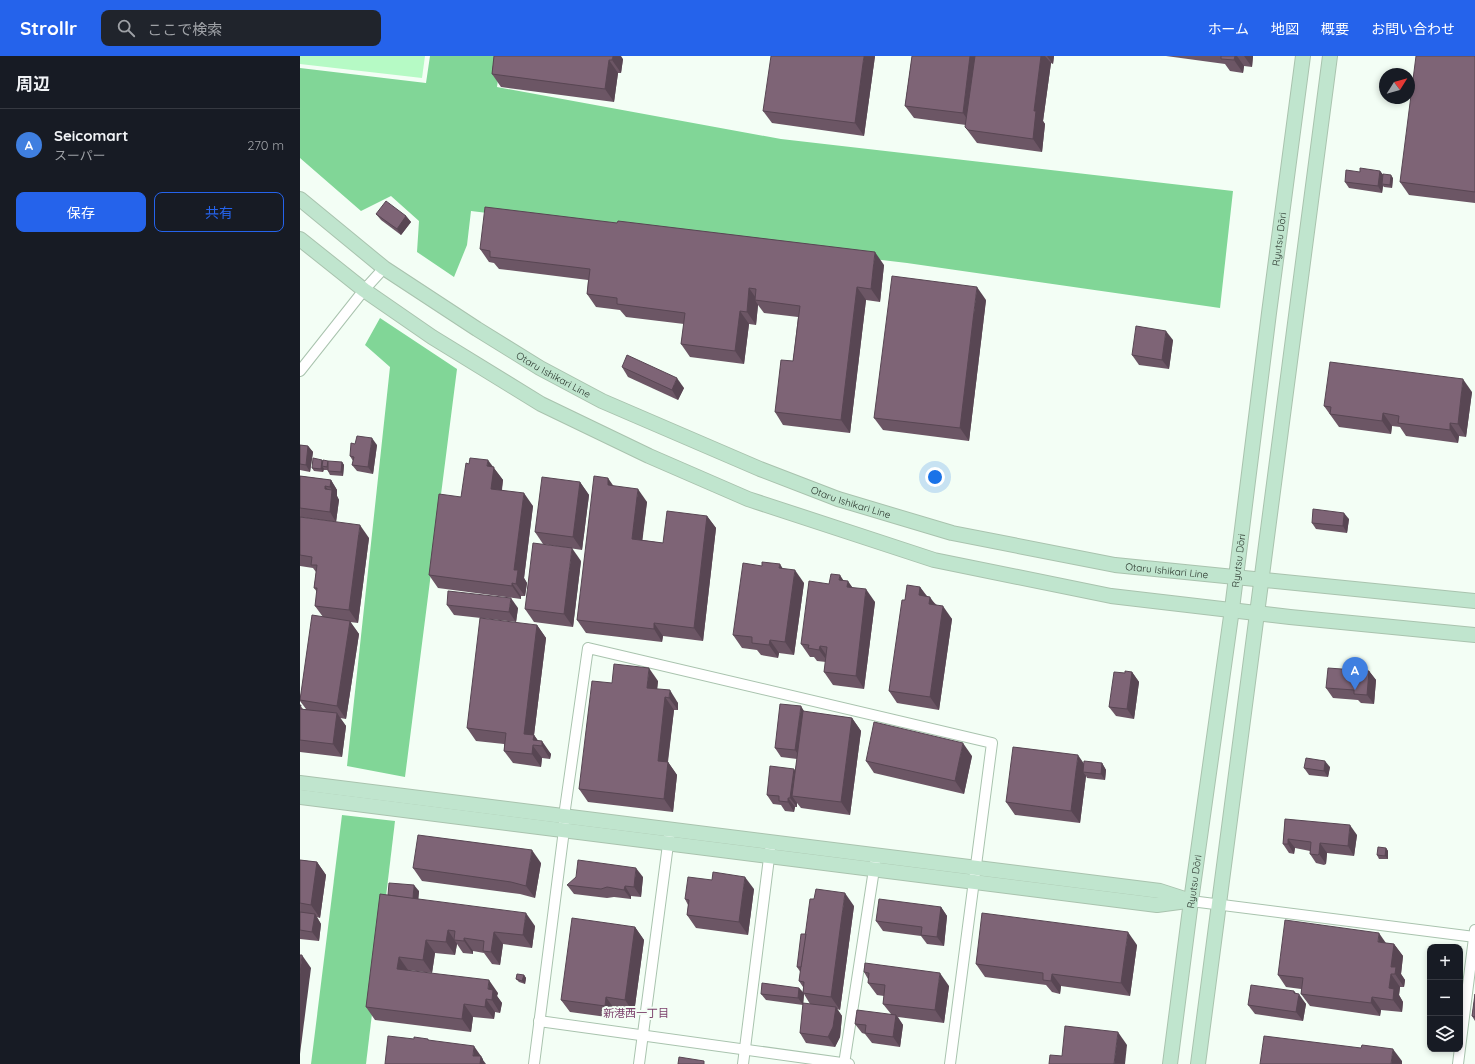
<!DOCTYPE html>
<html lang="ja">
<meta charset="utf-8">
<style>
:root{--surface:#171b24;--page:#20242c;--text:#f1f3f6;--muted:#9ea1a6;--line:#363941;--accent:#2563eb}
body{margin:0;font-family:Quicksand,"Noto Sans JP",sans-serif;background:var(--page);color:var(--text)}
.controls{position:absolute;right:12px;bottom:12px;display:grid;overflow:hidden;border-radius:8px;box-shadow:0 2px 6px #0003}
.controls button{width:36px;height:36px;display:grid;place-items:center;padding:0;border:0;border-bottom:1px solid var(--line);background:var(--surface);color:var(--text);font:20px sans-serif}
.compass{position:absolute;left:1079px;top:12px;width:36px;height:36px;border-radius:50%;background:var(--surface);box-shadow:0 2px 6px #0003;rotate:53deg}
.you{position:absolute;left:635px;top:421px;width:14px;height:14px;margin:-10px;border:3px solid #fff;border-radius:50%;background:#1a73e8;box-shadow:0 0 0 6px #1a73e833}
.badge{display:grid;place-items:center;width:26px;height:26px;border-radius:50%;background:var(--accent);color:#fff;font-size:13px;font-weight:700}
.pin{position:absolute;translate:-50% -33px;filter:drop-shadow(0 1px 2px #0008)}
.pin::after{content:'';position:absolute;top:21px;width:14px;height:12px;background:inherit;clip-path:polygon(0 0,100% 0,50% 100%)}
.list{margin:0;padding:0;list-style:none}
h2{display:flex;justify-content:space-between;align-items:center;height:52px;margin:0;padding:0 16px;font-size:17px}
h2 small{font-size:13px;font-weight:400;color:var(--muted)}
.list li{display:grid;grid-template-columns:26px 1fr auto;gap:12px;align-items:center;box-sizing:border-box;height:72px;padding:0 16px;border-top:1px solid var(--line)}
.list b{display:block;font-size:15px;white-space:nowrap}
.list p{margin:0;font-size:13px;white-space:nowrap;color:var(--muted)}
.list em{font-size:13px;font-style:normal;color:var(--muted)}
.actions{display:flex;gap:8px;padding:12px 16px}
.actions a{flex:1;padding:9px 0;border:1px solid var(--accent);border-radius:8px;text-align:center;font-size:14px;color:var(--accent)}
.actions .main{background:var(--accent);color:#fff}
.icon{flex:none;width:22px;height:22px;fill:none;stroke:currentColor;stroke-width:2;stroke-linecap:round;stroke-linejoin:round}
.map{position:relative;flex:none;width:1175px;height:1008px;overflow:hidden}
header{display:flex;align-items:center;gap:24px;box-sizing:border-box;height:56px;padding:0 20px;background:var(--accent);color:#fff}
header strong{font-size:19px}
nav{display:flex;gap:22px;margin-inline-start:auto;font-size:14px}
.search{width:280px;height:36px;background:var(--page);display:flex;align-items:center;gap:10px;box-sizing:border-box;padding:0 14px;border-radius:8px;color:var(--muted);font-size:15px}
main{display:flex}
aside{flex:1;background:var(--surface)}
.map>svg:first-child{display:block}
</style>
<header>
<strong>Strollr</strong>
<div class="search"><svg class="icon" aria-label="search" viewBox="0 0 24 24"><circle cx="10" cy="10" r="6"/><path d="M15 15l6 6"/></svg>ここで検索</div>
<nav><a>ホーム</a><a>地図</a><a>概要</a><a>お問い合わせ</a></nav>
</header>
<main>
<aside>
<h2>周辺<small></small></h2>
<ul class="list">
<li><span class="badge" style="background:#3f7fe0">A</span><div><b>Seicomart</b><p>スーパー</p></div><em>270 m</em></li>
</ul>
<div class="actions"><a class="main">保存</a><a>共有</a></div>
</aside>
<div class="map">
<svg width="1175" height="1008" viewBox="0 0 1175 1008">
<rect width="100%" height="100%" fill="#f3fef5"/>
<!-- green -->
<path fill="#b6fac5" d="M0 0H125L122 22 0 8Z"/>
<!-- forest -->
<g fill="#81d697">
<path d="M130 0H201L197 31 481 83 933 135 920 252 607 207 171 155 167 189 154 221 117 196 119 165 91 140 61 155 0 102V12L126 27Z"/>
<path d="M80 262 157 313 105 721 47 710 90 311 65 289Z"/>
<path d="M42 759 95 765 66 1008H11Z"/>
</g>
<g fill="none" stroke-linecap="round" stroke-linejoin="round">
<defs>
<g id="street">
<path d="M0 315 64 234 84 212"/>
<path d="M891 845 1175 881"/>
<path d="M239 965 549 1008"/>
<path d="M234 1008 264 774V760L288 592 692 687 650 1008"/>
<path d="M339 1008 369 781"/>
<path d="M443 1008 470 794"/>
<path d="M544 1008 575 807"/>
<path d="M1158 1008 1175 874"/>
</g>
<g id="secondary">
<path id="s1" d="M0 143 84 212 177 273 240 312 302 345 460 413 538 443 652 477 815 509 1175 545"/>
<path d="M0 183 64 234 132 281 241 348 349 400 448 443 634 504 811 540 990 561 1175 579"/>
<path d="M0 727 860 835 891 845"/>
<path d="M0 741 857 849 887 845"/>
<path id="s2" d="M870 1008 891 845 932 553 969 257 1003 0"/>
<path d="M898 1008 1030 0"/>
</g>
</defs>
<!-- street casing -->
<use href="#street" stroke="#a9c3ae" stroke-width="12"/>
<!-- secondary casing -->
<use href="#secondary" stroke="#a9c3ae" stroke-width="16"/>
<!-- street -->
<use href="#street" stroke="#fff" stroke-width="10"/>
<!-- secondary -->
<use href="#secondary" stroke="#c0e5ce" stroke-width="14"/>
</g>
<!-- wall -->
<g fill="#6c5665">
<path d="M194 0 323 3 321 17H318L314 46 201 31 192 18Z"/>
<path d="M575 0 564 80 472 67 463 55Z"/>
<path d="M612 0H754L753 8 751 7 743 65 745 68 742 96 677 87 665 71 666 69 614 62 605 50Z"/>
<path d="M866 0H953L952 11 944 10 943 17 930 15 925 8Z"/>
<path d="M1175 0V147L1109 139 1100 126Z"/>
<path d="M1080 115 1083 119 1093 122 1092 132 1084 131 1083 130 1082 137 1049 132 1045 126 1060 116Z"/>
<path d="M76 158 106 160 111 166 101 179 81 164Z"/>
<path d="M180 193 584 209 580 246 566 244 550 377 483 369 475 356 493 305 498 261 464 257 458 249 456 269 449 268 444 308 390 301 381 288 384 268 326 261 320 254 296 251 287 238 288 224 199 213 194 207 189 206Z"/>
<path d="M686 244 669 385 583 374 574 362Z"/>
<path d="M873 284 869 313 839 309 832 299Z"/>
<path d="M322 311 384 332 378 344 328 321Z"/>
<path d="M1172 336 1166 381 1159 380 1158 387 1106 380 1100 371 1092 370 1091 378 1039 371 1024 350Z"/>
<path d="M0 389 8 390 13 396 10 416 0 414Z"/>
<path d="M77 389 73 418 57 415 52 409 53 405 50 400Z"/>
<path d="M22 404 23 405 28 406H42L44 409 43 420 30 419 28 415V414H24V413L23 416 14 415 12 412Z"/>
<path d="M193 411 203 424 202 434 233 450 224 522 227 527 225 540H221V543L138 532 129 519 161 441Z"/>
<path d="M0 420 31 424 37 434V440L39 444 36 466 0 461Z"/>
<path d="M280 426 289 439 282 494 243 488 235 476Z"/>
<path d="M314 430 347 446 342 484 363 487 407 460 416 472 403 585 363 580 362 586 286 577 277 564Z"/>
<path d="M0 461 69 482 58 567 50 566 59 578 46 663 40 662 46 670 42 701 0 696V649L3 653H6L0 645V641L23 561 15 550 17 536 14 532 16 516 13 512 0 510Z"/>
<path d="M1049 463 1047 477 1016 473 1012 467Z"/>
<path d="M281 505 273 571 234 566 225 553Z"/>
<path d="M483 513 504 527 494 599 479 597 478 602 461 599 457 594 442 592 433 579Z"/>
<path d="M543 525 552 531 575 546 564 633 533 629 524 616 526 606 517 605 514 601H510L501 588 529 528Z"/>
<path d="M620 531 627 540 652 563 639 654 597 647 589 635 605 544Z"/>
<path d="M147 549 218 552 216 566 154 559Z"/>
<path d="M237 569 246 582 234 679 238 685 251 698 250 703 242 702 241 711 213 707 204 695V688L176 685 167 672Z"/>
<path d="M1069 615 1076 624 1074 648 1061 647 1058 644 1033 642 1026 632Z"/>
<path d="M832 616 839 626 834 663 816 660 809 651 825 617Z"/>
<path d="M358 625 357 633 378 647V654H374L368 706 377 719 373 756 288 746 279 733 312 627Z"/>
<path d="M504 656 552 662 561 675 550 759 501 752 497 747V751H495L494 756 485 755 481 749 473 748 467 739 494 713 495 716 497 703 481 701 475 692Z"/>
<path d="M672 700 664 738 574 717 566 705Z"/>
<path d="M802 707 806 714 805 724 787 722 786 720 780 767 715 759 706 746 784 708Z"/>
<path d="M1030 711 1028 721 1009 719 1004 712Z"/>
<path d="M985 763 1057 779 1054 800 1027 797 1026 808 1024 809 1016 807 1010 798V795L995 792 994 798 989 797 983 788Z"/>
<path d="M1086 792 1088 795V803H1079L1077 799Z"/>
<path d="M0 804 17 806 26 819 20 862 17 861 21 868 19 885 0 883Z"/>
<path d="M241 807 235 842 220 838 122 825 113 812Z"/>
<path d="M343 821 341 841 331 840V843L314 841 307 842 274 838 267 829Z"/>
<path d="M454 833 448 879 396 872 387 859 388 849 385 843Z"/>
<path d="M119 835 118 843 235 870 232 892 203 888 200 909 192 908 184 897 173 895V898L163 897 157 888 155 899 135 897 132 917 108 914 198 937 197 940 202 947 200 957 195 956 194 963 173 961 171 976 75 964 66 951 88 839Z"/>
<path d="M554 850 540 954 537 953 542 960 540 981 535 991 506 987 500 977 510 948 504 938 503 949 466 944 461 938 499 932 503 936V931L499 925 501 917 497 911 506 878Z"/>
<path d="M641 851 647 860 644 890 627 888 621 880 583 875 576 865Z"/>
<path d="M335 871 344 884 334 957 315 954 314 962 270 956 261 944Z"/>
<path d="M1086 887 1094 888 1103 900 1101 918 1105 924 1104 931H1100L1099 939 1103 946 1102 956 1081 954 1080 960 1010 950 1001 938V933L986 931 978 919Z"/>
<path d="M837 889 830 940 761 930 760 938 752 936 746 929 685 921 676 908Z"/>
<path d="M564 916 649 930 644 967 598 961 603 969 600 991 572 987 565 978 562 977 555 968 591 958 583 948 584 940 577 939 568 927V923Z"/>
<path d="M224 919 226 922 225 928 219 926 216 923Z"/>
<path d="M996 938 1006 948 1003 965 955 958 948 949Z"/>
<path d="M1175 938V965L1172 960Z"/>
</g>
<!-- shaded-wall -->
<g fill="#584653">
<path d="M313 0H321L323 3 321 17 312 4Z"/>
<path d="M564 0H575L564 80 555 67Z"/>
<path d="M670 0H681L672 70 663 57Z"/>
<path d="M741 0H745L751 7 743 65 745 68 742 96 733 83 734 55Z"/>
<path d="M747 0H754L753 8Z"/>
<path d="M935 0H937L944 10 943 17 934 4Z"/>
<path d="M944 0H953L952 11Z"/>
<path d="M309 4 318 17 314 46 305 33Z"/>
<path d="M1080 115 1085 121 1082 128 1083 130 1082 137 1078 130Z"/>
<path d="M1091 119 1093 122 1092 132 1090 129Z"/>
<path d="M106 160 111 166 101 179 97 173Z"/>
<path d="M575 196 584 209 580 246 571 233Z"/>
<path d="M557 231 566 244 550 377 541 364Z"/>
<path d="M677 231 686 244 669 385 660 372Z"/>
<path d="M449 232 458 245 455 244 458 249 456 269 447 256Z"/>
<path d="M440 255 449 268 444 308 435 295Z"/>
<path d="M866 275 873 284 869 313 862 304Z"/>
<path d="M377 322 384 332 378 344 372 334Z"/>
<path d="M1163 323 1172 336 1166 381 1158 368Z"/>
<path d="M1083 357 1092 370 1091 378 1082 365Z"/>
<path d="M1150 367 1159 380 1158 387 1150 374Z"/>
<path d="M72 382 77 389 73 418 68 411Z"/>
<path d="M8 390 13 396 10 416 6 409Z"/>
<path d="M22 404 24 407 22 410 24 413 23 416 21 413Z"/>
<path d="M188 404 203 424 200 445 191 433 187 410Z"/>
<path d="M42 406 44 409 43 420 41 416Z"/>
<path d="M308 422 317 435 308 429Z"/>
<path d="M31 424 37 434V440L39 444 36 466 30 456 25 433V430L32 439V434L30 431Z"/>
<path d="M280 426 289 439 282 494 273 481Z"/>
<path d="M338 433 347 446 341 496 332 483Z"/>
<path d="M224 437 233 450 224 522 227 527 225 540 216 528 214 514Z"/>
<path d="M1044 457 1049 463 1047 477 1043 470Z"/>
<path d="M407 460 416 472 403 585 394 572Z"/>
<path d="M60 469 69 482 58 567 49 554Z"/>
<path d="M272 492 281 505 273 571 264 558Z"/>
<path d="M480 508 488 521 479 512Z"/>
<path d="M495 514 504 527 494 599 485 586Z"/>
<path d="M540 519 547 530 548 525 557 538 539 524Z"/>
<path d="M212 527 221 540V543L212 530Z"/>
<path d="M620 531 629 544 619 539Z"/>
<path d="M566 533 575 546 564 633 556 620Z"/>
<path d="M630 541 639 554 629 548Z"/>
<path d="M211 542 218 552 216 566 209 556Z"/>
<path d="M643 550 652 563 639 654 630 641Z"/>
<path d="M50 565 59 578 46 663 37 650Z"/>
<path d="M354 567 363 580 362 586 354 573Z"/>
<path d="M237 569 246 582 234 679 242 690V685L251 698 250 703 242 690 234 685 233 690 242 702 241 711 232 698 224 678Z"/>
<path d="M470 584 479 597 478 602 469 589Z"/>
<path d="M520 590 529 603 528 606 519 594Z"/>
<path d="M349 612 358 625 356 644 347 632Z"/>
<path d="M1069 615 1076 624 1074 648 1067 639Z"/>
<path d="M832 616 839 626 834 663 827 653Z"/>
<path d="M370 634 378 647V654L369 642Z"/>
<path d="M365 641 374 654 366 718 358 705Z"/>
<path d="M501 650 507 660 502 704 495 694Z"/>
<path d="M37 657 46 670 42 701 33 688Z"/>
<path d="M552 662 561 675 550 759 541 746Z"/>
<path d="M663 687 672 700 664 738 655 725Z"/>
<path d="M778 699 787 712 783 716 786 720 780 767 771 755Z"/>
<path d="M1025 705 1030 711 1028 721 1024 715Z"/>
<path d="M368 706 377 719 373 756 364 743Z"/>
<path d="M802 707 806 714 805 724 801 718Z"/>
<path d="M494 713 500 723 492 740 497 747V751L490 742Z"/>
<path d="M488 742 495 751 494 756 488 746Z"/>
<path d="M1050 769 1057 779 1054 800 1048 790Z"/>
<path d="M988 783 995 792 994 798 988 788Z"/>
<path d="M1020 787 1027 797 1026 808 1019 798Z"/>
<path d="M1086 792 1088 795V803L1085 800Z"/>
<path d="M232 794 241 807 235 842 226 830Z"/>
<path d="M17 806 26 819 20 862 11 849Z"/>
<path d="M336 812 343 821 341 841 334 831Z"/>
<path d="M445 821 454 833 448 879 439 866Z"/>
<path d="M114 829 119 835 118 849 113 843Z"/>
<path d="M325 830 331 840V843L324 834Z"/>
<path d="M545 837 554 850 540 954 531 941Z"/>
<path d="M641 851 647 860 644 890 637 881Z"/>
<path d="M226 857 235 870 232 892 223 879Z"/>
<path d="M15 858 21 868 19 885 12 876Z"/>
<path d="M335 871 344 884 334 957 325 944Z"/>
<path d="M148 874 157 888 155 899 146 886Z"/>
<path d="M194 876 203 888 200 909 191 896Z"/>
<path d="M828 876 837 889 830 940 821 927Z"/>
<path d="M1079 877 1088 890 1078 886Z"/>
<path d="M164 882 173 895V898L164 885Z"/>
<path d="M126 884 135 897 132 917 123 904Z"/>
<path d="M1094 888 1103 900 1101 918 1105 924 1104 931 1095 918 1091 911Z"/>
<path d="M2 899 11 912 0 998V918Z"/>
<path d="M99 901 108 914 106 925 97 913Z"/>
<path d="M640 917 649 930 644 967 635 954Z"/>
<path d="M752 918 761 930 760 938 751 925Z"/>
<path d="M1091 918 1100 931 1099 939 1103 946 1102 956 1093 944 1089 932Z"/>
<path d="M224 919 226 922 225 928 222 925Z"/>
<path d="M189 924 198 937 197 940 202 947 200 957 192 944 188 933Z"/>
<path d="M499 932 504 938 503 949 498 942Z"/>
<path d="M994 935 999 941V938L1006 948 1003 965 996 956 994 937Z"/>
<path d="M306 941 315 954 314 962 305 950Z"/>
<path d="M1072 941 1081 954 1080 960 1071 947Z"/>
<path d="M186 943 195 956 194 963 185 951Z"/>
<path d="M164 948 173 961 171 976 162 963Z"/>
<path d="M536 951 542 960 540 981 535 991 528 981Z"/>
<path d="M596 959 603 969 600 991 593 981Z"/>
<path d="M818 976 827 989 825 1008H814Z"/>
<path d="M174 990 183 1003V1004L186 1008H179L173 1000Z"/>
<path d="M1093 993 1102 1005V1008H1091Z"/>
</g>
<!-- building -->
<g fill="#7e6476" stroke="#584653">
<path d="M194 0H313L312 4H309L305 33 192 18Z"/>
<path d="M471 0H564L555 67 463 55Z"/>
<path d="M612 0H670L663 57 605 50Z"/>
<path d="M675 0H741L734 55H736L733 83 668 74 665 71Z"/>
<path d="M921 0H935L934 4 921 3Z"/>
<path d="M1116 0H1175V136L1100 126Z"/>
<path d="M1060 112 1080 115 1078 130 1045 126 1046 114 1060 116Z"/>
<path d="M1083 118 1091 119 1090 129 1082 128Z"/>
<path d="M86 145 106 160 97 173 76 158Z"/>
<path d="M185 151 317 167 318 165 575 196 571 233 557 231 541 364 475 356 481 304 493 305 500 250 455 244 456 233 449 232 447 256 440 255 435 295 381 288 385 257 317 248V242L287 238 290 213 190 201V195L180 193Z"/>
<path d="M592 220 677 231 660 372 574 362Z"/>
<path d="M836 270 866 275 862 304 832 299Z"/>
<path d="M327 299 377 322 372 334 322 311Z"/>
<path d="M1030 306 1163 323 1158 368 1150 367V374L1098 367 1099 360 1083 357 1082 365 1030 358 1031 351 1024 350Z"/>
<path d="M57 380 72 382 68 411 52 409 54 401 50 400 51 387 55 388Z"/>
<path d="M0 389 8 390 6 409 0 408Z"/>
<path d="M13 402 22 404 21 413 12 412Z"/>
<path d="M170 402 188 404 187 410 194 411 191 433 224 437 214 514H218L216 528 212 527V530L129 519 139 438 161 441 166 407 169 408Z"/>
<path d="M23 404 28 405 27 411 22 410Z"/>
<path d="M28 405 42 406 41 416 28 415Z"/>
<path d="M0 420 31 424 30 431 25 430V433L32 434 30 456 0 452Z"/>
<path d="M294 420 308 422V429L338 433 332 483 363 487 367 455 407 460 394 572 354 567V573L277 564Z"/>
<path d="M242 421 280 426 273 481 235 476Z"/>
<path d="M1013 453 1044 457 1043 470 1012 467Z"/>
<path d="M0 461 60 469 49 554 15 550 17 532H14L17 509H11L12 501 0 499Z"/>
<path d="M233 487 272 492 264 558 225 553Z"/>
<path d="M462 506 480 508 479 512 495 514 485 586 470 584 469 589 452 587V581L433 579 443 507 462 510Z"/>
<path d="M531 518 540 519 539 524 548 525 547 531 566 533 556 620 524 616 527 591 520 590 519 594 508 592 509 589 501 588 509 525 529 528Z"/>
<path d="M607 529 620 531 619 539 630 541 629 548 643 550 630 641 589 635 602 544H605Z"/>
<path d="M148 535 211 542 209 556 147 549Z"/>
<path d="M12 559 50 565 37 650 0 644Z"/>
<path d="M180 562 237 569 224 678 234 679 233 684 242 685V690L233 689 232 698 204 695 206 677 167 672Z"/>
<path d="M314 608 349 612 347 632 370 634 369 642 365 641 358 705 368 706 364 743 279 733 292 625 312 627Z"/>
<path d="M1028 612 1069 615 1067 639 1054 638V634L1026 632Z"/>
<path d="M825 615 832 616 827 653 809 651 814 616 825 617Z"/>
<path d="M480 648 501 650 495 694 475 692Z"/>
<path d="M0 649H1L0 653 37 657 33 688 0 684Z"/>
<path d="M503 655 552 662 541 746 492 740Z"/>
<path d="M574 666 663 687 655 725 566 705Z"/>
<path d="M713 691 778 699 771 755 706 746Z"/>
<path d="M1006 702 1025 705 1024 715 1004 712Z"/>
<path d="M784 705 802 707 801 718 783 716Z"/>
<path d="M470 710 494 713 490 742H488V746L479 745V740L467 739Z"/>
<path d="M985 763 1050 769 1048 790 1020 787 1019 798 1018 799 1010 798 1011 786 988 783V788H983Z"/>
<path d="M118 779 232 794 226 830 211 826 113 812Z"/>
<path d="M1078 791 1086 792 1085 800 1077 799Z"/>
<path d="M0 804 17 806 11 849 0 847Z"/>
<path d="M278 804 336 812 334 831 325 830 324 834 307 831 301 833 267 829 276 821Z"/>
<path d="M413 816 445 821 439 866 387 859 389 844 385 843 388 821 412 824Z"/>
<path d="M89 827 114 829 113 843 88 839Z"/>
<path d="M516 833 545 837 531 941 503 937 504 926 499 925 510 843H514Z"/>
<path d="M80 838 226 857 223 879 194 876 191 896 183 895 184 885 164 882V885L154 884 155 875 148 874 146 886 126 884 123 904 99 901 97 913 189 924 188 933 193 934 192 944 186 943 185 951 164 948 162 963 66 951Z"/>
<path d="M579 843 641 851 637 881 621 879 622 871 576 865Z"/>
<path d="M0 856 15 858 12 876 0 874Z"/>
<path d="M682 857 828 876 821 927 752 918 751 925 743 924V917L676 908Z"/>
<path d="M272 862 335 871 325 944 306 941 305 950 261 944Z"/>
<path d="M985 864 1079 877 1078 886 1094 888 1091 911H1096L1095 918H1091L1089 932 1094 933 1093 944 1072 941 1071 947 1001 938 1003 922 978 919Z"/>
<path d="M501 878H506L501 911H497Z"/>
<path d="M0 899H2L0 918Z"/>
<path d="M565 907 640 917 635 954 583 948 585 929 568 927 569 917 564 916Z"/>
<path d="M217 918 224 919 222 925 216 923Z"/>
<path d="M462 927 499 932 498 942 461 938Z"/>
<path d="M951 929 994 935V937L999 938 996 956 948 949Z"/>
<path d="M1175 938V961L1172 960Z"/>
<path d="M503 947 536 951 533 971 528 981 500 977Z"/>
<path d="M557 954 596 959 593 981 565 977 566 969 555 968Z"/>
<path d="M765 970 818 976 814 1008H749L750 999 762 1000Z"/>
<path d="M88 980 114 983V981L128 983V984L174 990 173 1000H181L180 1008H85Z"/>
<path d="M964 980 1061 992 1062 989 1093 993 1091 1008H960Z"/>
<path d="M379 1001 404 1005V1008H378Z"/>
</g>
<g text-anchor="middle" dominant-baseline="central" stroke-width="4" stroke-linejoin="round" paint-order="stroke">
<!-- street labels -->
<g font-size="10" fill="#28332b" stroke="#f3fef5">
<text stroke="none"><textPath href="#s2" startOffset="832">Ryutsu Dōri</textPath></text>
<text stroke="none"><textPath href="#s1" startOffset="309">Otaru Ishikari Line</textPath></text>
<text stroke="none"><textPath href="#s1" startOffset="633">Otaru Ishikari Line</textPath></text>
<text stroke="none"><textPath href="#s2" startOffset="508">Ryutsu Dōri</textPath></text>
<text stroke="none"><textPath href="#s1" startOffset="957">Otaru Ishikari Line</textPath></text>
<text stroke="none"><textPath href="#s2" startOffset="184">Ryutsu Dōri</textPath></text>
</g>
<!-- neighbourhood labels -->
<g font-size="11" fill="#7b406b" stroke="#f3fef5">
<text x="336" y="957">新港西一丁目</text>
</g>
</g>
</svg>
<div class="controls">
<button>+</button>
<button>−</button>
<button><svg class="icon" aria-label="layers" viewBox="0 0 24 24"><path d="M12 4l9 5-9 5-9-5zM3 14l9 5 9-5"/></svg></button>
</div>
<svg class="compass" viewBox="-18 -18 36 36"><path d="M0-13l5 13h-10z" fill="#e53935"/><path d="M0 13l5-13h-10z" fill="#9ea1a6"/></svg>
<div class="you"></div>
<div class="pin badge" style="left:1055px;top:634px;background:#3f7fe0">A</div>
</div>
</main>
